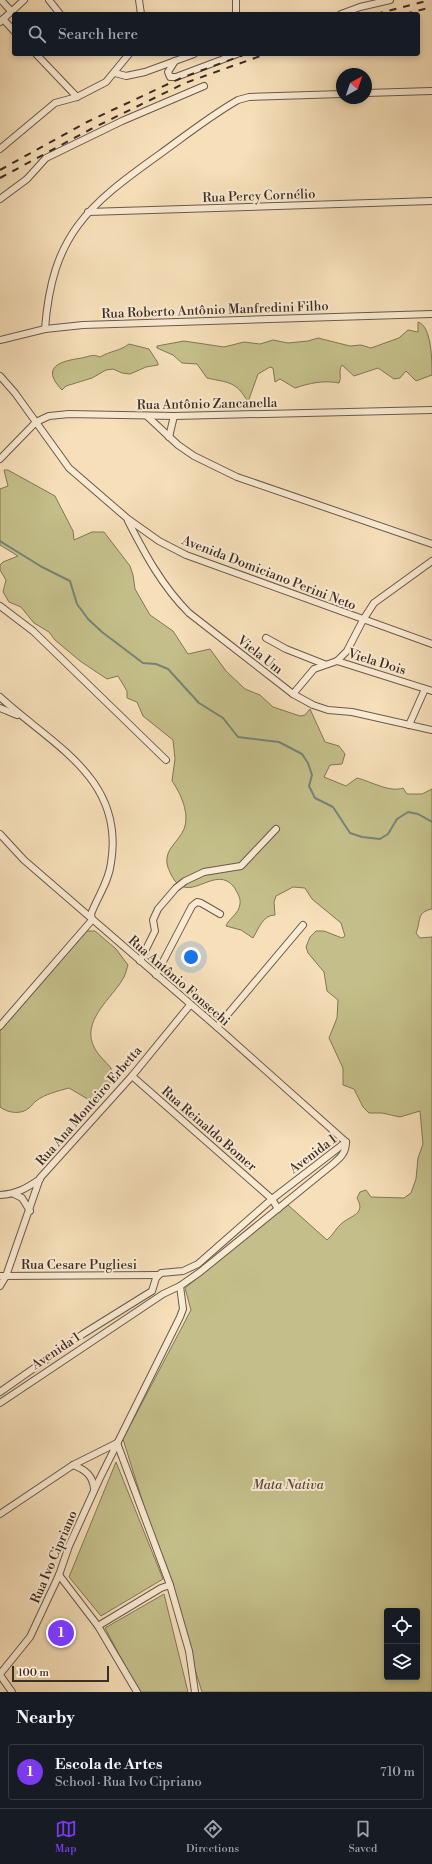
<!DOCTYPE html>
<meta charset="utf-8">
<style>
:root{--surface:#171b24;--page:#20242c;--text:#f1f3f6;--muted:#9ea1a6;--line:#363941;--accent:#7c3aed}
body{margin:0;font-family:"Libre Bodoni",serif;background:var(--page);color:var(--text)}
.controls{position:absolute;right:12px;bottom:12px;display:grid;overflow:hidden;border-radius:4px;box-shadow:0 2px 6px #0003}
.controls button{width:36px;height:36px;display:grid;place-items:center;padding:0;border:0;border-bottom:1px solid var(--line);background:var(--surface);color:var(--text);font:20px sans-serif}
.compass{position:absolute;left:336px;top:68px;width:36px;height:36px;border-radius:50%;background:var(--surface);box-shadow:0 2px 6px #0003;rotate:40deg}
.scale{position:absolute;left:12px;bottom:10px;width:97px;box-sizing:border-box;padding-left:4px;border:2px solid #3e2c26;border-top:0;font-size:11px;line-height:14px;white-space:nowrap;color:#3e2c26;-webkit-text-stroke:3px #f9ead2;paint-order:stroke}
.you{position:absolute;left:191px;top:957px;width:14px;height:14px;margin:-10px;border:3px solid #fff;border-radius:50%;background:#1a73e8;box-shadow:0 0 0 6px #1a73e833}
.badge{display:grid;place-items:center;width:26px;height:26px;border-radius:50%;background:var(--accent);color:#fff;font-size:13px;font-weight:700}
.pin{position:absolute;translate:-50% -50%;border:2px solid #fff;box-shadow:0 1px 4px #0006}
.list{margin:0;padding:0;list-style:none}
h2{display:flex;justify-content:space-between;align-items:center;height:52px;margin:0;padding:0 16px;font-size:17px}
h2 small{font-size:13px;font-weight:400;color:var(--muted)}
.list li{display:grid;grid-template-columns:26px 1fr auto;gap:12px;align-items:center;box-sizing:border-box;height:56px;margin:0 8px 8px;padding:0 8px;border:1px solid var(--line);border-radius:4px}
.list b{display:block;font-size:15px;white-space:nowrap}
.list p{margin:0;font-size:13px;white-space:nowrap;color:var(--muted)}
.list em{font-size:13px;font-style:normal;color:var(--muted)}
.icon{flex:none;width:22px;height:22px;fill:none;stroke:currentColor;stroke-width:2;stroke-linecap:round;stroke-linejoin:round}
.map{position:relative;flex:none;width:432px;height:1692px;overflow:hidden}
.search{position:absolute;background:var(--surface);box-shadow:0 2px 6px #0003;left:12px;right:12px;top:12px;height:44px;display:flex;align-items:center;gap:10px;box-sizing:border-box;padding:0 14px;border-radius:4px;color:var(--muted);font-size:15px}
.sheet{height:116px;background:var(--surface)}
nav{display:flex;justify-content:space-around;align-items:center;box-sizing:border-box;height:56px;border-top:1px solid var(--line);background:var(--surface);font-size:11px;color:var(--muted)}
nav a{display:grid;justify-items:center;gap:2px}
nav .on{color:var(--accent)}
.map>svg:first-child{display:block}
</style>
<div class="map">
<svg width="432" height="1692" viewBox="0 0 432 1692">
<rect width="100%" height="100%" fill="#f6dfb9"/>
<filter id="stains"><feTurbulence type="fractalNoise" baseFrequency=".005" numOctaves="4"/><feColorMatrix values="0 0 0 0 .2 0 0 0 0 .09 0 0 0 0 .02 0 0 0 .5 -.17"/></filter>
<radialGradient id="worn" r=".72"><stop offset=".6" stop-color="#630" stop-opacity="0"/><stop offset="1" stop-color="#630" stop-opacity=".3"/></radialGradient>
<!-- green -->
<g fill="#c4bf8a" stroke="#817658" fill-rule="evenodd">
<path d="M418 322C432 326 432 362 432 375L416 381 406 371 400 378 394 379 378 368 354 376 342 365C338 371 342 377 339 383 324 380 310 383 295 388L280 379 275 382 273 368 270 367 258 374 248 402C236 381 229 383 207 378L197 364 182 363 173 355 157 348V346L184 341 224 347 244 342 260 344 273 340 288 343 308 341 318 338 350 346 361 345 371 348 399 338 408 330 418 332Z"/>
<path d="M129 344 149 349 158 363V365L146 367 130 374 122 373 113 369 106 370 92 378 66 386 62 390C40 367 60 361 82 358 90 356 93 354 100 357 110 351 120 351 129 344Z"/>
<path d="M4 470H8L55 496 73 531 74 540 92 532H104L130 566 133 575 135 589 150 615 173 631 188 654 210 649 226 671 245 689 260 695 273 707 300 716 305 715 310 709 325 742 339 746 345 754 342 764 330 765 324 777 346 786 357 778C370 781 390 793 403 788L407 794H422L432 789V909C416 912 421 922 416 933L420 938 432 937V1692H202L123 1439 191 1310 185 1288 288 1205 327 1240C333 1235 337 1227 342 1223 352 1215 366 1214 357 1198L360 1192 366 1190 371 1197 404 1198 411 1193 416 1179 418 1158 423 1144 420 1111 400 1117 382 1113H369L363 1107 354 1089 343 1085V1068L329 1038 337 1018 338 1000 327 991 324 972 308 953 306 947 310 937 316 931H324L342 938 345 936 341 923 312 899 305 888 293 887 276 896 274 902 275 915C263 915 259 928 253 938L241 930 226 926C229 918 239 914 240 904 241 898 237 892 234 887 216 864 192 902 175 881 172 877 168 869 167 864 165 848 178 843 184 829 190 814 181 794 172 781L175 759 173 740 143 716 137 702 127 698V691L118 676 107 679 80 661 55 640 49 632 34 623 21 607 9 602 3 592 6 580 0 570V565L3 562 18 556 0 545V489L8 486ZM387 1611H417V1677H387Z"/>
<path d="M87 931H95L116 949 128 965C127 968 126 973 124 977 113 998 79 1021 95 1049 99 1056 106 1062 111 1068L110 1084 91 1101 69 1088C58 1091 45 1094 36 1101 33 1103 32 1106 29 1108 21 1115 8 1113 0 1107V1031Z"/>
<path d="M116 1462 163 1579 101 1616 69 1577Z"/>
<path d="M164 1594 188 1692H139L105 1628Z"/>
</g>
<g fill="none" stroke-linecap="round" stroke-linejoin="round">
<!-- stream -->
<path stroke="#778378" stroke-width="2" d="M0 541 42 567 70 581 77 604 88 619 102 632 143 663 156 664 168 669 199 703 223 718 238 737 279 742 302 754 308 763 312 775 309 786 315 798 333 807 350 833 362 837 380 839 388 834 397 819 408 812 418 814 432 822"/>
<defs>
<g id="minor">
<path d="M1 0 11 11"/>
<path d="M49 0 60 14"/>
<path d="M139 0 141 14"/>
<path d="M236 0V14"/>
<path d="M341 14 360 7 390 0"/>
<path d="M3 19 14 31"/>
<path d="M0 22 24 0"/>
<path d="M36 54 77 97"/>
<path d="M175 61 168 72 170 77H176L237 54"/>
<path d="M115 73 126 76 145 72 194 54"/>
<path d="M366 93 432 91"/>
<path d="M0 149 55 103 77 97 106 82 129 54"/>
<path d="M0 199 27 179 46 158 122 121 204 86"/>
<path d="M88 212 432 201"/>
<path d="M45 329C52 235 87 206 160 154 185 136 210 116 238 100L249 97 342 94"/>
<path d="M0 340 45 329 83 325 432 314"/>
<path d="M0 376 15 393 69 468 128 519 159 541 186 555 432 644"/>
<path d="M147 416 178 445 194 456 237 477 432 544"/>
<path d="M169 437 174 416"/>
<path d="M0 459 36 422 49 416 69 414 174 416 432 410"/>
<path d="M128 521C145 554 162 586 189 613L293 694 313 705 328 710 352 712 432 730"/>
<path d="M0 606 33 631 166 760"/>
<path d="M266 638 286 649 324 664"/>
<path d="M337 661 432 691"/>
<path d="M293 694 314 669 337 661 347 651 363 620 374 603 432 561"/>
<path d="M0 697C52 745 125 778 111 863 109 881 98 896 91 914L92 920 0 1026"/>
<path d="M0 708 17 715"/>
<path d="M409 725 425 689"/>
<path d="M0 834 24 860 217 1027 346 1142"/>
<path d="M140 961 155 931 153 920 158 909 176 888 185 881 204 872 241 866 276 829"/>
<path d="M156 975 192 906 197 902 201 903 220 914"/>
<path d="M217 1027 303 925"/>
<path d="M132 1076 272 1199 278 1209"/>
<path d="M14 1194 22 1198 30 1211"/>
<path d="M0 1195C17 1194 27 1188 40 1179"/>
<path d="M0 1276 158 1275"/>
<path d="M0 1286 6 1276 40 1178 132 1076 190 1005"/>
<path d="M0 1392 83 1334 152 1291 156 1278 161 1273 183 1271 198 1264 272 1199 346 1142"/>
<path d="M0 1403 163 1294 180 1286 200 1272 333 1164C340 1158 346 1153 346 1142"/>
<path d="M117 1443 170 1585 189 1651 195 1692"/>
<path d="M73 1465C86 1470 93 1476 94 1489"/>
<path d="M0 1514 73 1465 117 1443"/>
<path d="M59 1575 98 1626 137 1692"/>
<path d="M98 1626 161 1588 170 1585"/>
<path d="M0 1674 30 1637 59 1575 69 1546 99 1480 180 1317 183 1309 180 1286"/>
<path d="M0 1675 12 1692"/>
</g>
</defs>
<!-- minor casing -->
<use href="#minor" stroke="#6c594b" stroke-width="8"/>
<!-- minor -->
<use href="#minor" stroke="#f9ead2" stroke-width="6"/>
<!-- rail -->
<g stroke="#3e2c26" stroke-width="2" stroke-dasharray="7 7" stroke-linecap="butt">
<path d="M376 14 430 0"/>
<path d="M405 14 432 7"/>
<path d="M0 170 87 122 181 78 246 54"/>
<path d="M0 178 91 129 185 83 266 54"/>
</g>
</g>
<g text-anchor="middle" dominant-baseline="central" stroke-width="4" stroke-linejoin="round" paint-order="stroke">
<!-- street labels -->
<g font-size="13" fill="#3e2c26" stroke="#f9ead2">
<text transform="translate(259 196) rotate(-2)">Rua Percy Cornélio</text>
<text transform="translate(215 310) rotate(-2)">Rua Roberto Antônio Manfredini Filho</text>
<text transform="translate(207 404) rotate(-1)">Rua Antônio Zancanella</text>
<text transform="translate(269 573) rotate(21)">Avenida Domiciano Perini Neto</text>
<text transform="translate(260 655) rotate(38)">Viela Um</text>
<text transform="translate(377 662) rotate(17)">Viela Dois</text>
<text transform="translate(179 981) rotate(41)">Rua Antônio Fonsechi</text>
<text transform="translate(89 1106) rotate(-49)">Rua Ana Monteiro Erbetta</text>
<text transform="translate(209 1129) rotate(41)">Rua Reinaldo Bomer</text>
<text transform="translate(313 1154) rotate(-37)">Avenida 1</text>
<text x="79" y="1265">Rua Cesare Pugliesi</text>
<text transform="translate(56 1351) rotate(-34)">Avenida 1</text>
<text transform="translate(54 1557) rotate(-67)">Rua Ivo Cipriano</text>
</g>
<!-- park labels -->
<g font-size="13" font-style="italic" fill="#59493a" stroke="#f9ead2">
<text x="288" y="1485">Mata Nativa</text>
</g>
</g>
<rect width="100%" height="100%" filter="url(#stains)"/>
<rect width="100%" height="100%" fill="url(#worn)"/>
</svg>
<div class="controls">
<button><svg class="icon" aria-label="locate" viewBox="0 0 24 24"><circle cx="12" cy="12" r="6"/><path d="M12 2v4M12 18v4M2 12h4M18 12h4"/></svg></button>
<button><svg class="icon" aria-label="layers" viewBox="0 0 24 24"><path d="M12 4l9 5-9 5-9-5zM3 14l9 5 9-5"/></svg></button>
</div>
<svg class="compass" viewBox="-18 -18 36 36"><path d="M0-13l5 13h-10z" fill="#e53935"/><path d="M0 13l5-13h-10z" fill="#9ea1a6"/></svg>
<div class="scale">100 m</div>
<div class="you"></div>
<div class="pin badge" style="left:61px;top:1633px">1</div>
<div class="search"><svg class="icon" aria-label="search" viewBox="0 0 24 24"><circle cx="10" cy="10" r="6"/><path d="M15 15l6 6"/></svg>Search here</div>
</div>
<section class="sheet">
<h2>Nearby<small></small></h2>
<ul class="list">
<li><span class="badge">1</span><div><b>Escola de Artes</b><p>School · Rua Ivo Cipriano</p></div><em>710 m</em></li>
</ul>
</section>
<nav>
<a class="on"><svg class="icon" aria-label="map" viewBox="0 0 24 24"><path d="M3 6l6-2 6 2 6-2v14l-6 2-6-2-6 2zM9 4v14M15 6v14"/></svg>Map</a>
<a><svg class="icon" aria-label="directions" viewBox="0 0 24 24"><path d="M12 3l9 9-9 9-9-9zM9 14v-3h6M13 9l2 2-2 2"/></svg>Directions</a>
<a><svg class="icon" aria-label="saved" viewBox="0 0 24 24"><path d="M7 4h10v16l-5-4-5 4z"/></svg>Saved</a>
</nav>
